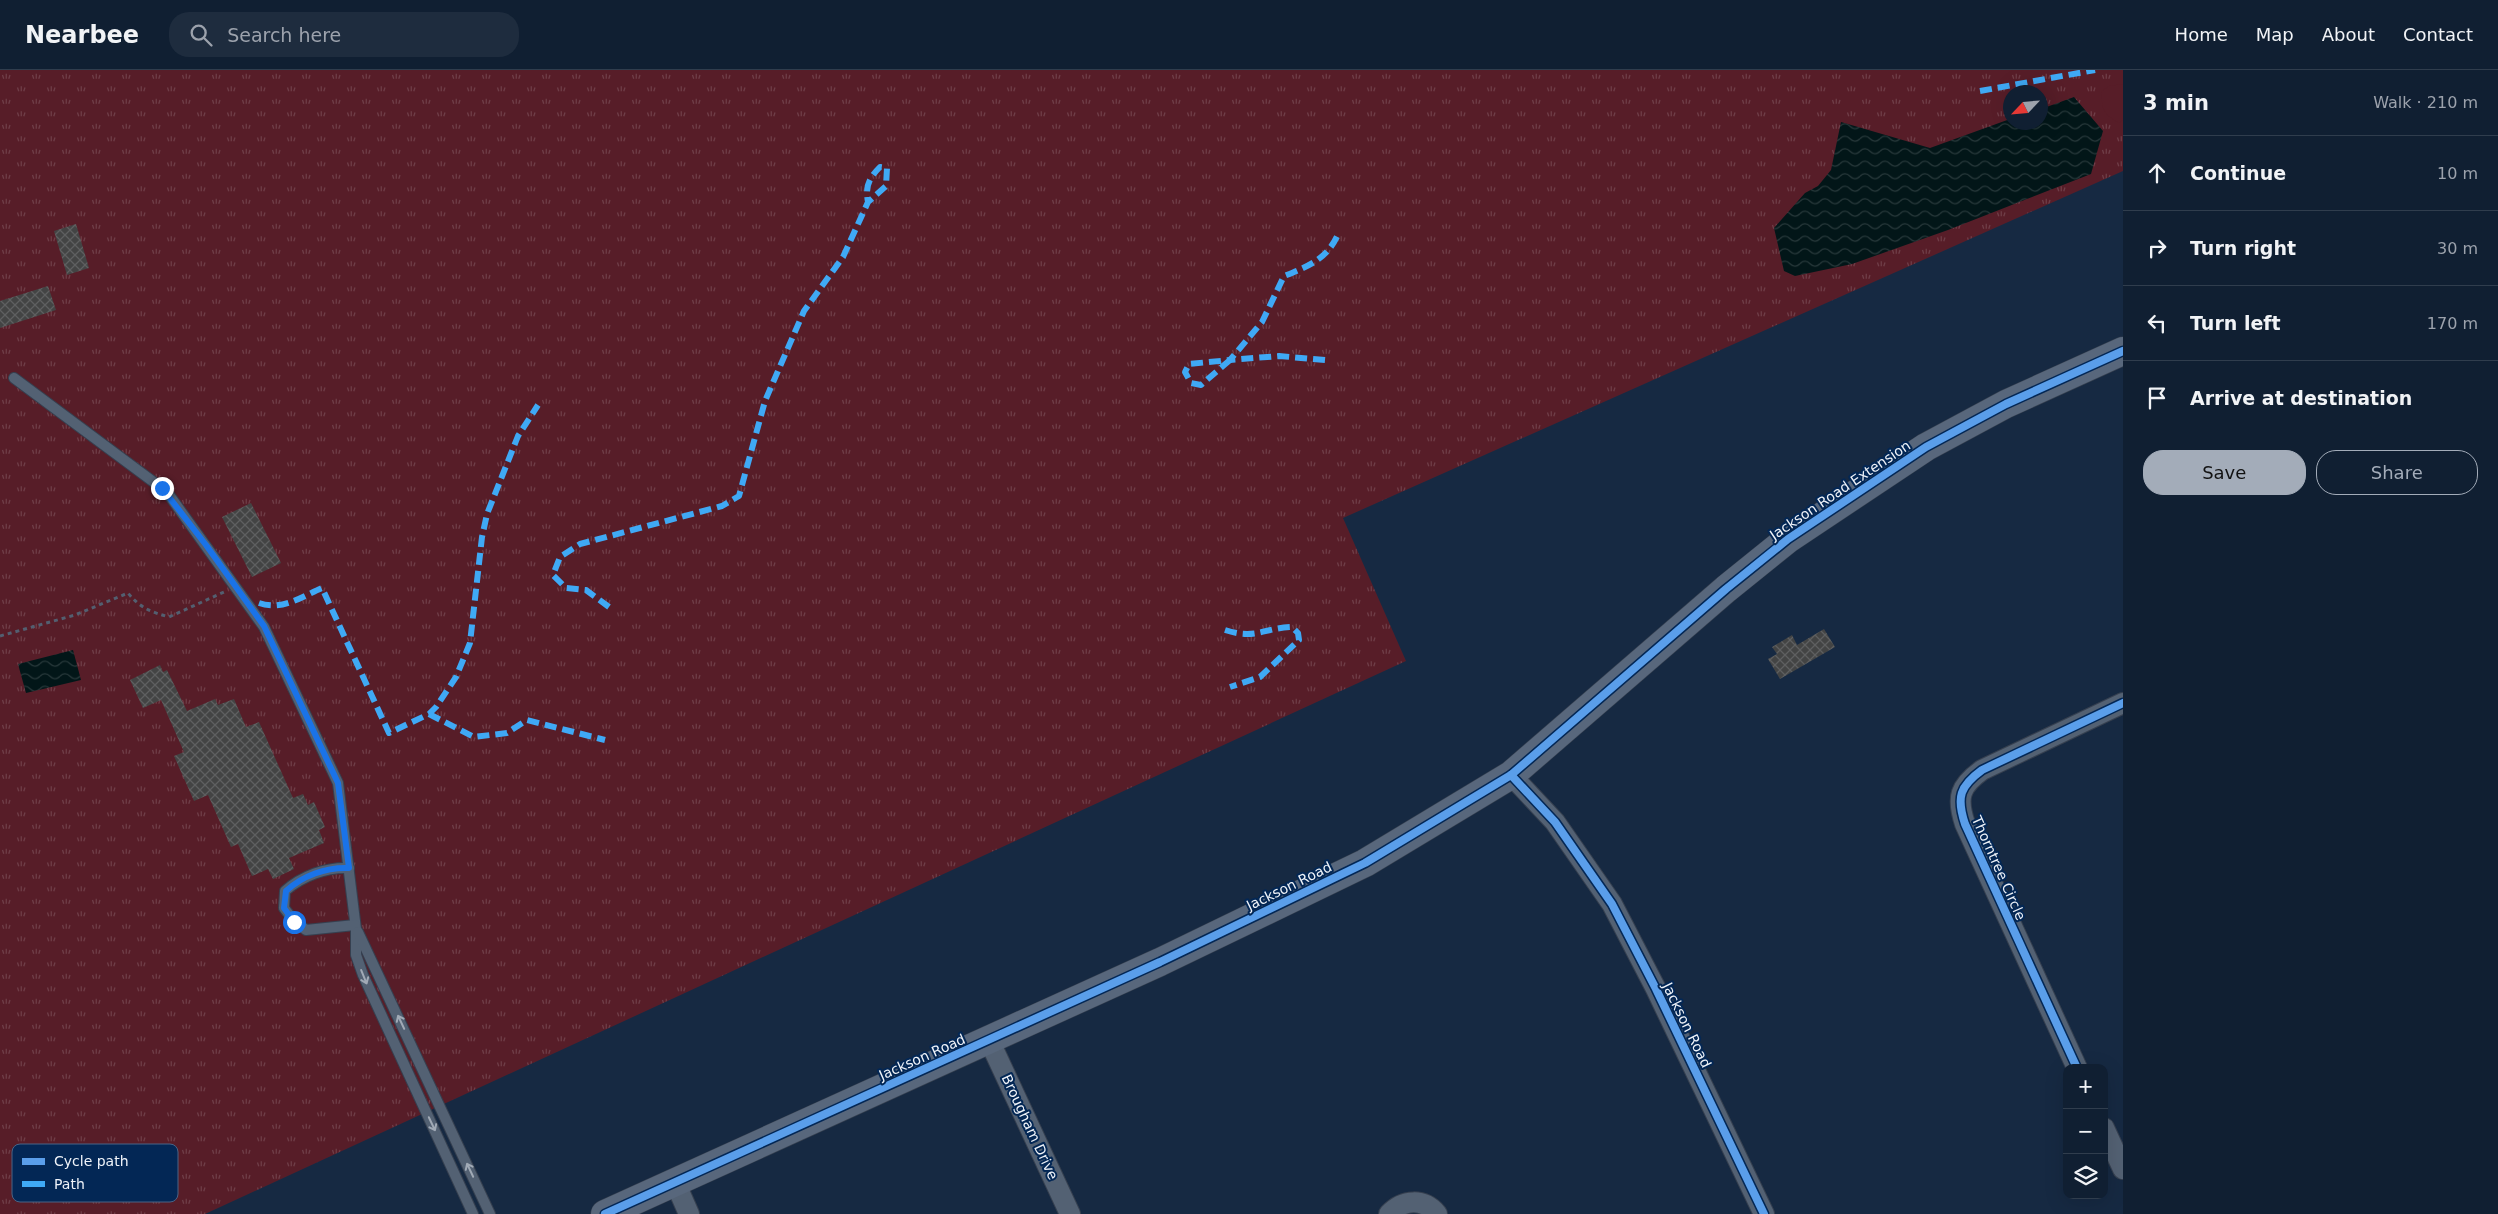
<!DOCTYPE html>
<meta charset="utf-8">
<style>
:root{--surface:#101f32;--page:#1e2c3e;--text:#f1f3f6;--muted:#9ca2ac;--line:#303d4d;--accent:#a3acb9}
body{margin:0;font-family:"DejaVu Sans",sans-serif;background:var(--page);color:var(--text)}
.controls{position:absolute;right:15px;bottom:15px;display:grid;overflow:hidden;border-radius:10px;box-shadow:0 5px 20px #0002}
.controls button{width:45px;height:45px;display:grid;place-items:center;padding:0;border:0;border-bottom:1px solid var(--line);background:var(--surface);color:var(--text);font:25px sans-serif}
.compass{position:absolute;left:2003px;top:15px;width:45px;height:45px;border-radius:50%;background:var(--surface);box-shadow:0 5px 20px #0002;rotate:244deg}
.stop{position:absolute;width:15px;height:15px;margin:-11px;border:4px solid #1a73e8;border-radius:50%;background:#fff}
.stop.end{background:#1a73e8;border-color:#fff;box-shadow:0 1px 5px #0008}
.list{margin:0;padding:0;list-style:none}
h2{display:flex;justify-content:space-between;align-items:center;height:65px;margin:0;padding:0 20px;font-size:21px}
h2 small{font-size:16px;font-weight:400;color:var(--muted)}
.list li{display:grid;grid-template-columns:32px 1fr auto;gap:15px;align-items:center;box-sizing:border-box;height:75px;padding:0 20px;border-top:1px solid var(--line)}
.list b{display:block;font-size:19px;white-space:nowrap}
.list em{font-size:16px;font-style:normal;color:var(--muted)}
.actions{display:flex;gap:10px;padding:15px 20px}
.actions a{flex:1;padding:11px 0;border:1px solid var(--accent);border-radius:20px;text-align:center;font-size:18px;color:var(--accent)}
.actions .main{background:var(--accent);color:#111}
.icon{flex:none;width:28px;height:28px;fill:none;stroke:currentColor;stroke-width:2;stroke-linecap:round;stroke-linejoin:round}
.map{position:relative;flex:none;width:2123px;height:1144px;overflow:hidden}
header{display:flex;align-items:center;gap:30px;box-sizing:border-box;height:70px;padding:0 25px;background:var(--surface);border-bottom:1px solid var(--line)}
header strong{font-size:24px}
nav{display:flex;gap:28px;margin-inline-start:auto;font-size:18px}
.search{width:350px;height:45px;background:var(--page);display:flex;align-items:center;gap:12px;box-sizing:border-box;padding:0 18px;border-radius:20px;color:var(--muted);font-size:19px}
main{display:flex}
aside{flex:1;background:var(--surface)}
.map>svg:first-child{display:block}
</style>
<header>
<strong>Nearbee</strong>
<div class="search"><svg class="icon" aria-label="search" viewBox="0 0 24 24"><circle cx="10" cy="10" r="6"/><path d="M15 15l6 6"/></svg>Search here</div>
<nav><a>Home</a><a>Map</a><a>About</a><a>Contact</a></nav>
</header>
<main>
<div class="map">
<svg width="2123" height="1144" viewBox="0 0 2123 1144">
<defs>
<pattern id="grass-tufts" width="24" height="20" patternUnits="userSpaceOnUse" patternTransform="scale(1.25)"><rect width="24" height="20" fill="#571d28"/><path d="M3 7l-1-3M5 7V3M7 7l1-3M15 17l-1-3M17 17v-4M19 17l1-3" fill="none" stroke="#6f3e48"/></pattern>
<pattern id="water-waves" width="16" height="10" patternUnits="userSpaceOnUse" patternTransform="scale(1.25)"><rect width="16" height="10" fill="#021618"/><path d="M0 5q4-4 8 0t8 0" fill="none" stroke="#27383a"/></pattern>
<pattern id="building-cross-hatch" width="8" height="8" patternUnits="userSpaceOnUse" patternTransform="scale(1.25)"><rect width="8" height="8" fill="#434444"/><path d="M0 0l8 8M0 8l8-8" fill="none" stroke="#5e5f60"/></pattern>
</defs>
<rect width="100%" height="100%" fill="#162942"/>
<!-- grass -->
<path fill="url(#grass-tufts)" fill-rule="evenodd" d="M0 0H2123V101L1343 448 1406 591 205 1144H0ZM2010 22H2040V52H2010Z"/>
<!-- pitch -->
<path fill="#571d28" d="M2123 14V50L2119 53C2103 44 2101 38 2102 21L2109 16Z"/>
<!-- water -->
<g fill="url(#water-waves)">
<path d="M2074 27 2103 61 2091 104 1948 160 1852 194 1795 206 1784 201 1774 158 1805 123 1818 116 1831 100 1841 52 1930 78 2010 49V52H2040L2041 39Z"/>
<path d="M73 580 81 610 26 623 18 594Z"/>
</g>
<!-- building -->
<g fill="url(#building-cross-hatch)">
<path d="M76 154 89 198 67 205 54 161Z"/>
<path d="M48 216 56 240 0 258V231Z"/>
<path d="M251 433 281 493 252 507 222 447Z"/>
<path d="M1824 559 1835 577 1780 609 1768 589 1777 584 1772 577 1792 565 1797 575Z"/>
<path d="M160 595 163 602 167 600 187 641 215 629 218 635 234 629 246 657 259 652 293 728 303 724 308 735 314 732 325 757 319 760 324 773 289 788 294 799 273 809 268 799 252 806 238 774 231 777 208 725 194 731 174 686 184 682 161 630 143 638 130 610Z"/>
</g>
<g fill="none" stroke-linecap="round" stroke-linejoin="round">
<defs>
<g id="lane">
<path d="M14 308 167 422 264 557 338 713 356 859V885L363 905 473 1144"/>
<path d="M349 798C326 797 302 806 285 821L284 838 294 851 306 860 355 855"/>
<path d="M358 862 490 1144"/>
</g>
<g id="street">
<path d="M1511 705 1555 752 1612 834 1656 919 1764 1144"/>
<path d="M989 970 1070 1144"/>
<path d="M2077 998 1965 754C1956 727 1960 716 1982 700L2123 633"/>
<path d="M2104 1058 2123 1099"/>
<path d="M675 1112 689 1144"/>
<path d="M1389 1144C1403 1129 1424 1128 1437 1144"/>
</g>
<path id="secondary" d="M605 1144 1160 892 1365 793 1511 705 1726 519 1788 469 1926 377 2006 334 2123 281"/>
</defs>
<!-- lane casing -->
<use href="#lane" stroke="#364050" stroke-width="12"/>
<!-- street casing -->
<use href="#street" stroke="#364050" stroke-width="22"/>
<!-- secondary casing -->
<use href="#secondary" stroke="#364050" stroke-width="29"/>
<!-- path -->
<path stroke="#535f70" stroke-width="3" stroke-dasharray="4 4" stroke-linecap="butt" d="M0 566 75 545 128 523C140 538 151 542 169 547L224 522"/>
<!-- lane -->
<use href="#lane" stroke="#536173" stroke-width="10"/>
<!-- street -->
<use href="#street" stroke="#536173" stroke-width="20"/>
<!-- secondary -->
<use href="#secondary" stroke="#58677c" stroke-width="28"/>
<!-- quiet -->
<g stroke="#3fa9f5" stroke-width="6" stroke-dasharray="12 6" stroke-linecap="butt">
<path d="M1980 21 2095 0"/>
<path d="M1230 290 1201 315 1191 313 1185 302 1189 294Z"/>
<path d="M1325 290 1279 286 1230 290 1262 252 1284 206C1309 196 1328 189 1339 162"/>
<path d="M259 533C282 541 301 527 322 518L389 663 429 644 436 637 456 607 470 573 482 467 487 444 518 366 538 335"/>
<path d="M609 537 586 520 566 518 553 505 560 487 580 474 722 436 739 426 765 331 804 241 843 187 868 132 886 116 887 98 880 97C869 108 865 116 868 132"/>
<path d="M1225 560C1256 570 1263 558 1292 557L1298 563 1299 570 1260 607 1230 617"/>
<path d="M429 644 474 667 507 663 527 650 605 670"/>
</g>
<defs>
<g id="cycleway">
<path d="M1511 705 1555 752 1612 834 1656 919 1764 1144"/>
<path d="M2077 998 1965 754C1956 727 1960 716 1982 700L2123 633"/>
<path d="M605 1144 1160 892 1365 793 1511 705 1726 519 1788 469 1926 377 2006 334 2123 281"/>
</g>
</defs>
<!-- cycleway casing -->
<use href="#cycleway" stroke="#032755" stroke-width="11"/>
<!-- cycleway -->
<use href="#cycleway" stroke="#5a9eea" stroke-width="8"/>
</g>
<!-- one-way arrows -->
<defs><path id="oneway-shaft" d="M-6 0H5M1.5-3L5.5 0L1.5 3" fill="none" stroke-width="1.6" stroke-linecap="round" stroke-linejoin="round" transform="scale(1.25)"/></defs>
<g stroke="#a1aab6">
<use href="#oneway-shaft" transform="translate(364 907) rotate(68)"/>
<use href="#oneway-shaft" transform="translate(401 952) rotate(-115)"/>
<use href="#oneway-shaft" transform="translate(432 1054) rotate(65)"/>
<use href="#oneway-shaft" transform="translate(470 1100) rotate(-115)"/>
</g>
<g fill="none" stroke-linecap="round" stroke-linejoin="round">
<!-- route -->
<path stroke="#1a73e8" stroke-width="6" d="M162 418 206 475 264 556 338 713 349 798C326 797 302 806 286 821L284 838 294 852"/>
</g>
<g text-anchor="middle" dominant-baseline="central" stroke-width="4" stroke-linejoin="round" paint-order="stroke">
<!-- street labels -->
<g font-size="14" fill="#eff3f9" stroke="#032755">
<text transform="translate(1840 420) rotate(-34)">Jackson Road Extension</text>
<text transform="translate(1999 798) rotate(66)">Thorntree Circle</text>
<text transform="translate(1289 816) rotate(-26)">Jackson Road</text>
<text transform="translate(1687 955) rotate(64)">Jackson Road</text>
<text transform="translate(922 987) rotate(-24)">Jackson Road</text>
<text transform="translate(1030 1057) rotate(65)">Brougham Drive</text>
</g>
</g>
<!-- legend -->
<rect x="12" y="1074" width="166" height="58" rx="8" fill="#032755" stroke="#4a6486" stroke-width="1"/>
<rect x="22" y="1088" width="23" height="7" fill="#5a9eea"/>
<rect x="22" y="1111" width="23" height="6" fill="#3fa9f5"/>
<g font-size="14" fill="#eff3f9">
<text x="54" y="1096">Cycle path</text>
<text x="54" y="1119">Path</text>
</g>
</svg>
<div class="controls">
<button>+</button>
<button>−</button>
<button><svg class="icon" aria-label="layers" viewBox="0 0 24 24"><path d="M12 4l9 5-9 5-9-5zM3 14l9 5 9-5"/></svg></button>
</div>
<svg class="compass" viewBox="-18 -18 36 36"><path d="M0-13l5 13h-10z" fill="#e53935"/><path d="M0 13l5-13h-10z" fill="#9ca2ac"/></svg>
<div class="stop" style="left:294px;top:852px"></div>
<div class="stop end" style="left:162px;top:418px"></div>
</div>
<aside>
<h2>3 min<small>Walk · 210 m</small></h2>
<ul class="list">
<li><svg class="icon" aria-label="ahead" viewBox="0 0 24 24"><path d="M12 20V5M6 11l6-6 6 6"/></svg><div><b>Continue</b></div><em>10 m</em></li>
<li><svg class="icon" aria-label="right" viewBox="0 0 24 24"><path d="M7 20v-9h11M14 6l5 5-5 5"/></svg><div><b>Turn right</b></div><em>30 m</em></li>
<li><svg class="icon" aria-label="left" viewBox="0 0 24 24"><path d="M17 20v-9H6M10 6l-5 5 5 5"/></svg><div><b>Turn left</b></div><em>170 m</em></li>
<li><svg class="icon" aria-label="arrive" viewBox="0 0 24 24"><path d="M6 21V4h12l-3 4 3 4H6"/></svg><div><b>Arrive at destination</b></div></li>
</ul>
<div class="actions"><a class="main">Save</a><a>Share</a></div>
</aside>
</main>
